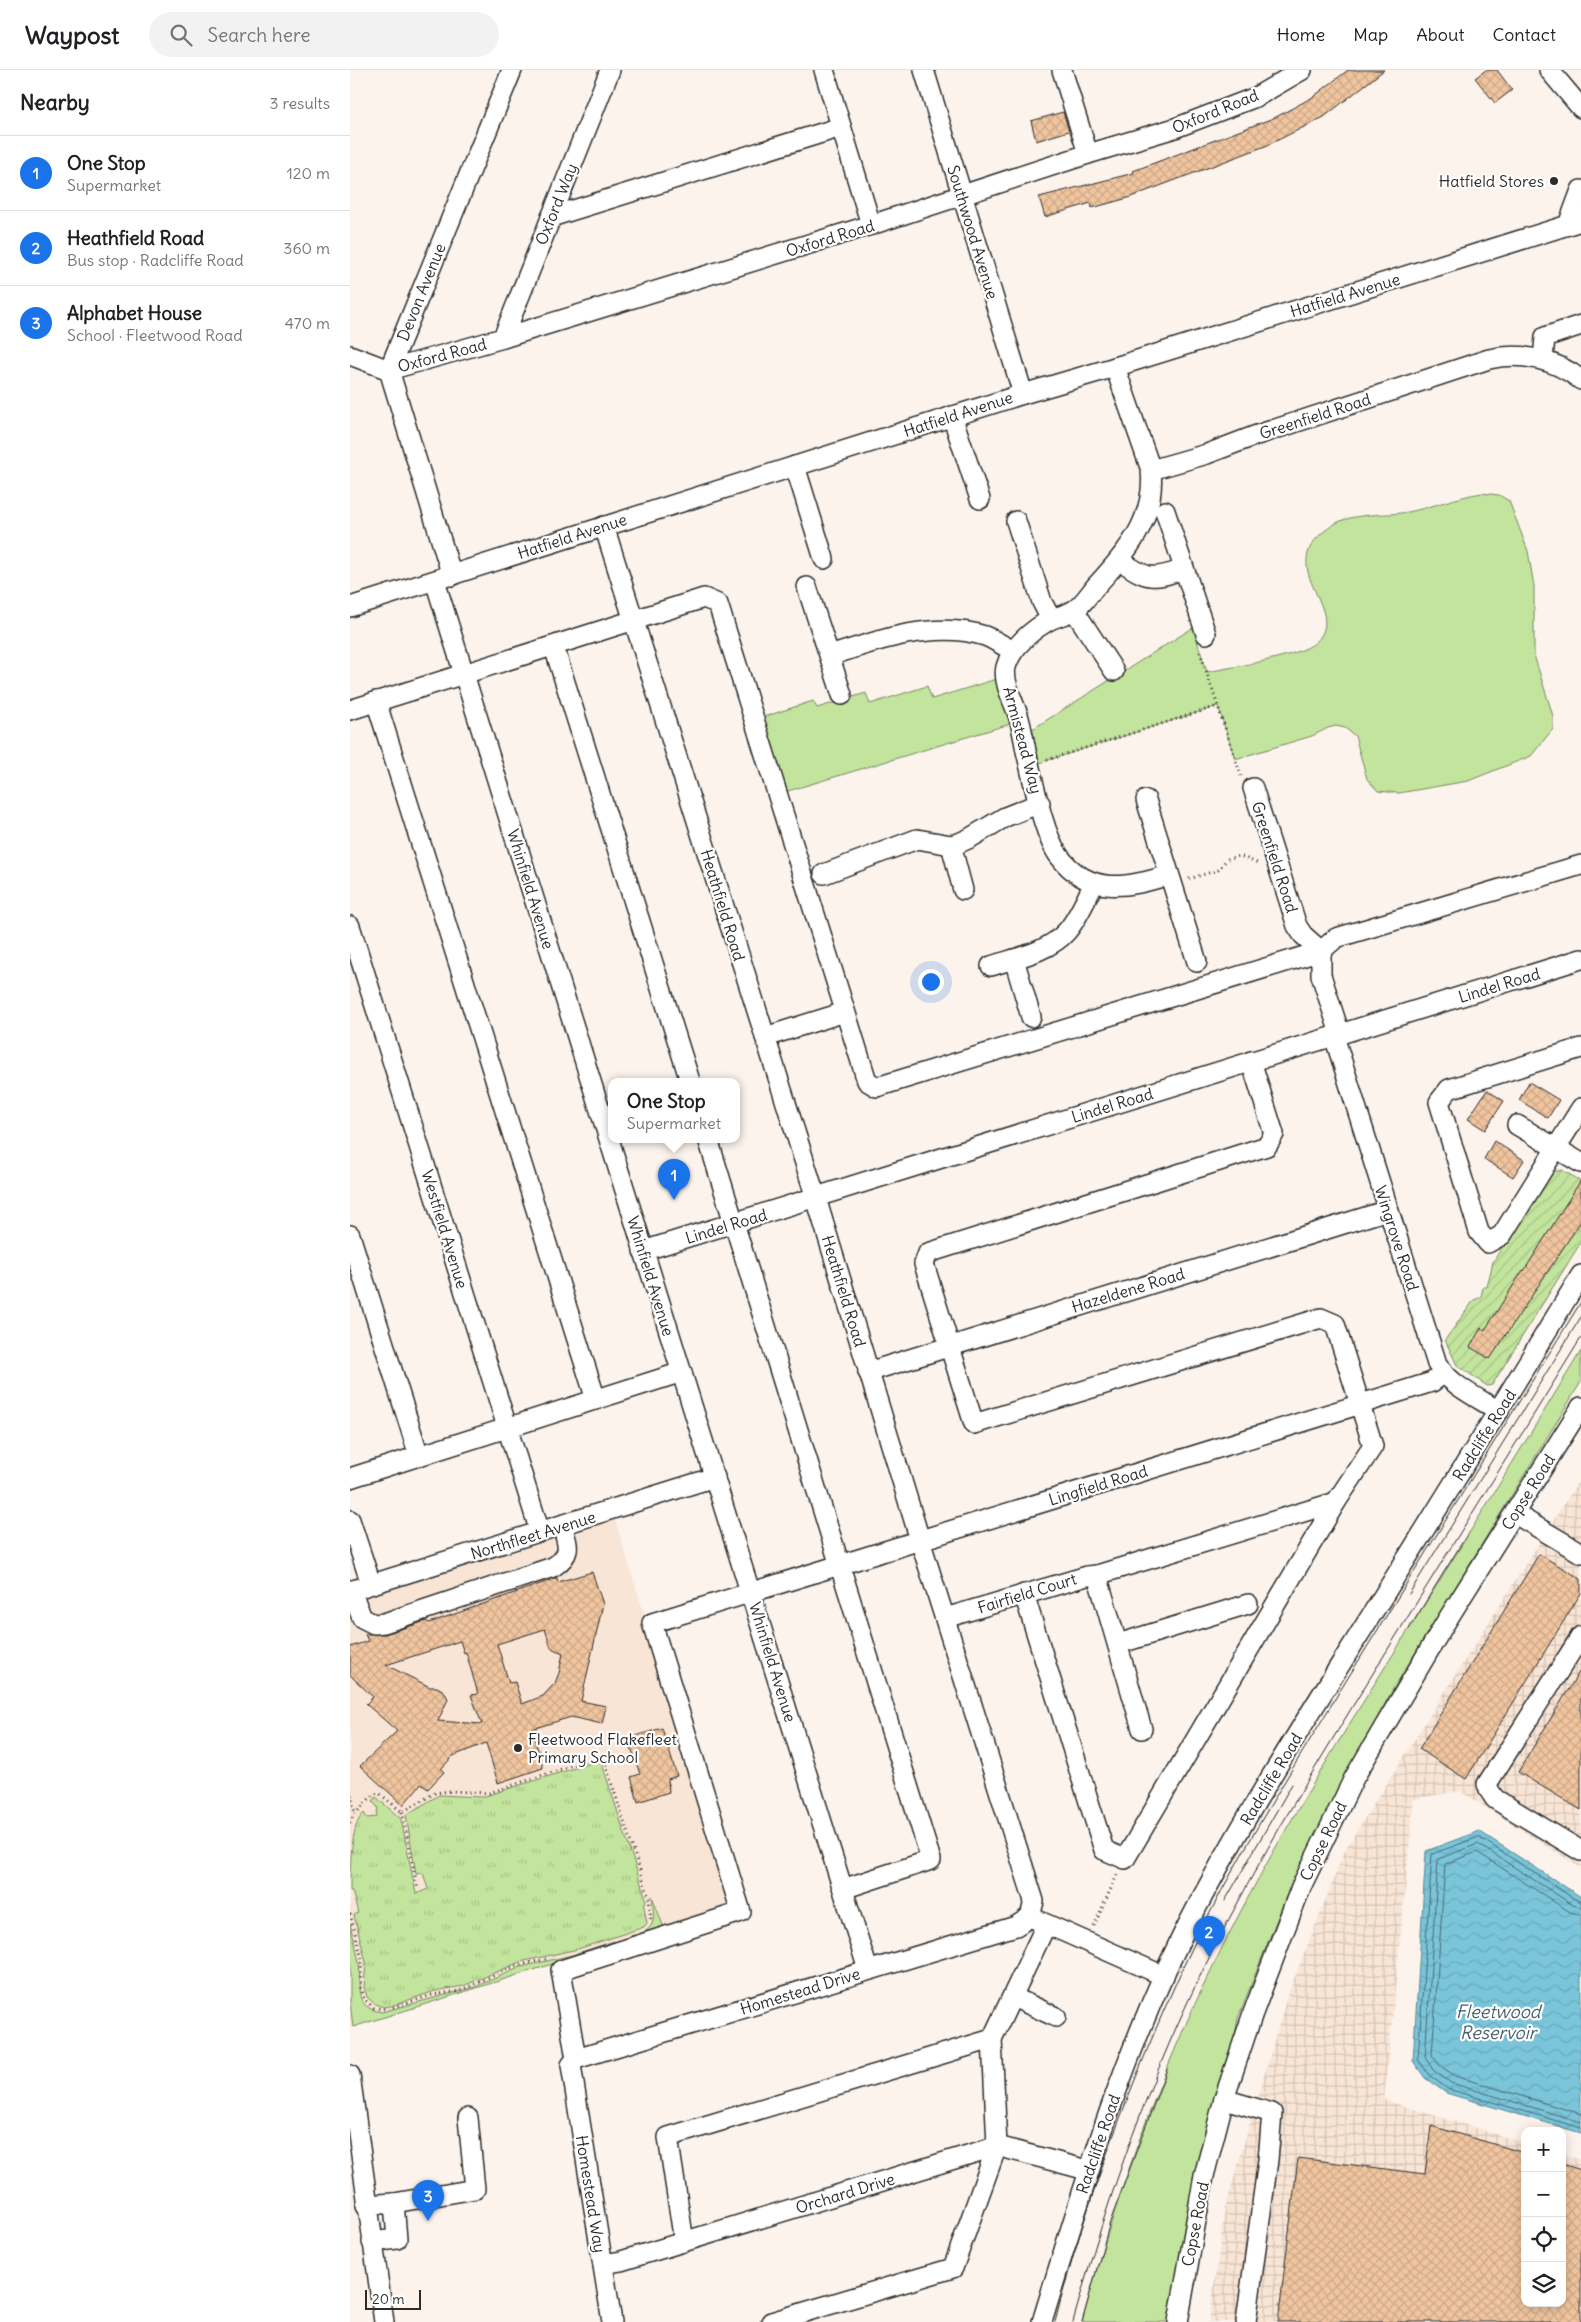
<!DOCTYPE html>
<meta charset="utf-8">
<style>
:root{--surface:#fff;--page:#f2f2f2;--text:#202124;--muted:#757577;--line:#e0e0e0;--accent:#1a73e8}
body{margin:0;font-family:Delius,sans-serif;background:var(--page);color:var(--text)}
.controls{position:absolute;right:15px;bottom:15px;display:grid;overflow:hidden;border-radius:10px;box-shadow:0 2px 12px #0003}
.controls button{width:45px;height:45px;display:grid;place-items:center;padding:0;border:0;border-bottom:1px solid var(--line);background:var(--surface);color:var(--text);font:25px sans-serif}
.scale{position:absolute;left:15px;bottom:12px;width:56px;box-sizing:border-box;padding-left:5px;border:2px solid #2b2b2b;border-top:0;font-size:14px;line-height:18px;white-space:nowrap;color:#2b2b2b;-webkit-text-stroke:4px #fff;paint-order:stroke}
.you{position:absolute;left:580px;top:911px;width:18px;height:18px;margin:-12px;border:4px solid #fff;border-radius:50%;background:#1a73e8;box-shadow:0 0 0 8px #1a73e833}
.badge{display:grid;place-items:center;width:32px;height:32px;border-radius:50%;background:var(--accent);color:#fff;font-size:16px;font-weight:700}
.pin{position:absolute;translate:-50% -41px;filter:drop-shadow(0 1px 2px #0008)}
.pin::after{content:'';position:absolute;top:26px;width:18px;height:15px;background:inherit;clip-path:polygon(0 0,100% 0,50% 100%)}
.popup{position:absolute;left:258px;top:1008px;width:132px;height:65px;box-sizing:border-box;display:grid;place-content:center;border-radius:10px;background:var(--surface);filter:drop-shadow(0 1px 4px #0005);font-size:16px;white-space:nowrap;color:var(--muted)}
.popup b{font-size:19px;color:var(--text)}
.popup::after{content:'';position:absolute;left:50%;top:100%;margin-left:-10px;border:10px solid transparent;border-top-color:var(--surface)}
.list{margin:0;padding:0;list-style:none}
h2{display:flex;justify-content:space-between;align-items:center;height:65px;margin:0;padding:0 20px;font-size:21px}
h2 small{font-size:16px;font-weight:400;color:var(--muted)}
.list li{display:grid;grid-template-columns:32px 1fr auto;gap:15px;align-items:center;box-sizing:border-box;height:75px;padding:0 20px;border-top:1px solid var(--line)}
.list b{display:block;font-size:19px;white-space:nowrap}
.list p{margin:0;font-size:16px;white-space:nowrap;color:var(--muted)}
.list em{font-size:16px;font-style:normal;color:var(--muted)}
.icon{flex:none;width:28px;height:28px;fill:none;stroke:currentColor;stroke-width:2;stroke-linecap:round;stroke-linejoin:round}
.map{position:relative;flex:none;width:1231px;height:2252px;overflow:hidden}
header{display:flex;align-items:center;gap:30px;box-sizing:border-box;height:70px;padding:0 25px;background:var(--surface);border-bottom:1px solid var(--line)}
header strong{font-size:24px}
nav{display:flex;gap:28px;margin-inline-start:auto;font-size:18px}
.search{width:350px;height:45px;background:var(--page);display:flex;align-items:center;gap:12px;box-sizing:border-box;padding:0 18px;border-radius:28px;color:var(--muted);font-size:19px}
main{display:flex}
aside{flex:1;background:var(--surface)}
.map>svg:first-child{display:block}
</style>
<header>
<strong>Waypost</strong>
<div class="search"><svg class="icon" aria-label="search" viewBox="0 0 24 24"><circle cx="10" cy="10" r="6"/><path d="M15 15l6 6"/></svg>Search here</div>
<nav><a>Home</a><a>Map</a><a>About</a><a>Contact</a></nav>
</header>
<main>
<aside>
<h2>Nearby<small>3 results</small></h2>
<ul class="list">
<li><span class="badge">1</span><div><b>One Stop</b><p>Supermarket</p></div><em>120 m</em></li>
<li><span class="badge">2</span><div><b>Heathfield Road</b><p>Bus stop · Radcliffe Road</p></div><em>360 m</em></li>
<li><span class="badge">3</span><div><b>Alphabet House</b><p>School · Fleetwood Road</p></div><em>470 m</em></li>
</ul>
</aside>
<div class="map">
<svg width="1231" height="2252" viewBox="0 0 1231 2252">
<defs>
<pattern id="industrial-grid" width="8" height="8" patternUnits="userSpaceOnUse" patternTransform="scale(1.25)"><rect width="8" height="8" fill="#f8e5d5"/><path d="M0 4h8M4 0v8" fill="none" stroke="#d5c5b7"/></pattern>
<pattern id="park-tufts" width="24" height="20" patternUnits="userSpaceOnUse" patternTransform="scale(1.25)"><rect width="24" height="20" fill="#c2e49d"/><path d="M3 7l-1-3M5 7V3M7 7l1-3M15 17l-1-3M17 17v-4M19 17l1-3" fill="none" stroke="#a7c487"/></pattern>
<pattern id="garden-furrows" width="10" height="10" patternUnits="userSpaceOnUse" patternTransform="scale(1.25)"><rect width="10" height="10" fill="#c2e49d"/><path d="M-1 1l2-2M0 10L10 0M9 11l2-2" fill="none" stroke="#a7c487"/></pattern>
<pattern id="water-waves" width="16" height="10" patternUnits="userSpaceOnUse" patternTransform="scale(1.25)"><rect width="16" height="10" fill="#7ac5da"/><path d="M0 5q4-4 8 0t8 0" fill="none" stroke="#6aa9bb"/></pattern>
<pattern id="building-cross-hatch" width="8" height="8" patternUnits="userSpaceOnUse" patternTransform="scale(1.25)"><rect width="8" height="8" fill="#f0c59f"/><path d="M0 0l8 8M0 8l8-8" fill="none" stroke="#cea989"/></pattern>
</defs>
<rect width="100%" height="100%" fill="#fcf3ec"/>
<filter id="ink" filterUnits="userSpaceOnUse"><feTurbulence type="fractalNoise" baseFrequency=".02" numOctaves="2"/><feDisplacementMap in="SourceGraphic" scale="10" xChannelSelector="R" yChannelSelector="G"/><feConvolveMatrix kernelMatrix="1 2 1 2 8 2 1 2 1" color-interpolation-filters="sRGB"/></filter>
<g filter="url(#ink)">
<!-- built -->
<path fill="#f8e5d5" d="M262 1440 384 1836 0 1958V1521Z"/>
<!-- industrial -->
<path fill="url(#industrial-grid)" d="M1231 1407V1798L1110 1721 1064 1729 1034 2030 1175 2073V2233H1212V2084L1231 2090V2252H859L875 2139 937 1927 996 1778Z"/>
<!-- grass -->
<g fill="#c2e49d" stroke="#768864">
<path d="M1132 423 1149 425 1159 431 1178 481 1184 516V585L1203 646V659L1181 686 1118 711 1049 723 1028 721 1017 709 1005 666 995 658 986 656 978 658 962 666 885 689 868 636 680 696 673 665 852 552 856 564 847 571 857 602C882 597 950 587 966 572 1001 538 917 496 983 455 1003 442 1035 446 1058 442 1083 437 1106 427 1132 423Z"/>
<path d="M656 606 670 651 428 724 404 650 463 631 467 638 516 623 520 634 577 616 582 629Z"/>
<path d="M1231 1281V1312L1042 1621 990 1716 937 1824 888 1948 874 2029 828 2252H732C765 2130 807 2010 863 1896 922 1775 994 1662 1066 1548 1122 1460 1176 1370 1231 1281Z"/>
<path d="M302 1826 314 1858 280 1869V1866C308 1861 304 1850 302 1826Z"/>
<path d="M0 1854C3 1867 7 1880 9 1893 12 1914 0 1937 32 1942L125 1917 171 1897 222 1885 264 1871 266 1874 3 1957 0 1932Z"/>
</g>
<!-- park -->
<path fill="url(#park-tufts)" stroke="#768864" d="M244 1692 251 1693 253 1697 296 1829 294 1837 297 1853 294 1857 228 1879 170 1892 113 1916 85 1921 41 1936 33 1937 25 1934 17 1927 14 1917 16 1892 4 1845 8 1843 2 1821H0C0 1801 0 1754 14 1743L17 1748 26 1747 28 1738 23 1731 26 1727 51 1749 66 1824 78 1819 73 1803 66 1804 56 1745 89 1725 132 1727Z"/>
<!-- garden -->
<path fill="url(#garden-furrows)" stroke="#768864" d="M1212 1100 1231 1111V1172L1142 1315 1137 1316 1107 1295 1095 1270 1124 1230 1131 1227 1133 1217H1137L1143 1192 1198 1103Z"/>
<!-- water -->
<path fill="url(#water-waves)" stroke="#5a8794" d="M1129 1761 1231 1827V2063L1096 2023 1075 2008 1063 1991 1076 1781Z"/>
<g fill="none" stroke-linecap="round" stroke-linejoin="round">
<!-- shore -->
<g stroke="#4b6971" stroke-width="1">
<path d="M1231 1831 1226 1830 1129 1767 1082 1784 1068 1989 1079 2005 1098 2019 1231 2058"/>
<path d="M1231 1837 1223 1835 1128 1774 1088 1789 1075 1987 1083 2000 1101 2013 1231 2052"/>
<path d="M1231 1845 1220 1842 1127 1782 1095 1794 1082 1985 1089 1995 1105 2006 1231 2044"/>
</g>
</g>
<!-- building -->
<g fill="url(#building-cross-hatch)" stroke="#2b2b2b" fill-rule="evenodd">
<path d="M998 0H1034L974 47 918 75 778 128 742 138 741 133 695 147 689 127 784 103 783 101 926 47 963 27Z"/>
<path d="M1136 0H1147L1162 20 1145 33 1125 8Z"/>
<path d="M713 42 719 61 686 71 681 51Z"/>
<path d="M1179 1012 1209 1030 1198 1048 1169 1030Z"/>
<path d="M1137 1020 1154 1031 1135 1060 1118 1049Z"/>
<path d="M1144 1071 1174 1090 1163 1107 1134 1089Z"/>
<path d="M1231 1110V1151L1140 1289 1120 1277 1131 1258 1135 1260 1173 1200 1174 1201Z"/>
<path d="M1189 1484 1231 1509V1523L1116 1709 1069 1679Z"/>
<path d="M242 1502 253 1534 231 1631 256 1636 252 1654 221 1647 182 1659 193 1698 148 1713 136 1673 103 1686 91 1699 94 1702 78 1719 71 1714 53 1735 10 1696 47 1661 16 1634 23 1627 0 1605V1577L18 1571 15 1564H35L76 1551 79 1553 207 1508 208 1512ZM195 1559 201 1578 213 1583 209 1603 205 1613 193 1626 172 1634 165 1612 159 1613 147 1574ZM110 1571 114 1583 116 1582 128 1624 121 1625 132 1654 88 1651 98 1629 94 1621 87 1617H80L36 1595Z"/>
<path d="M1231 1599V1740L1168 1702Z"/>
<path d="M312 1658 327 1706 318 1709 319 1722 288 1732 281 1707 290 1704 278 1668Z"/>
<path d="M1081 2056 1175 2083V2233H1212V2094L1231 2100V2252H928L948 2088 1075 2104Z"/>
</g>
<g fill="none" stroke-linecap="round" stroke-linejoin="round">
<defs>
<g id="minor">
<path d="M474 0 521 155"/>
<path d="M574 0 673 324"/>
<path d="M712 0 738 84"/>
<path d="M1199 0 1231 38"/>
<path d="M201 147 491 57"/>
<path d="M1218 155 1231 120"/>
<path d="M153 268 260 0"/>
<path d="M0 285 39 300 153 268 521 155 738 84 825 58 906 27 952 0"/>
<path d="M1193 290 1195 267 1231 255"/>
<path d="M765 297 801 400 857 384 904 366 1139 289C1172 282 1205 289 1231 310"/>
<path d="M602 346 630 429"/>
<path d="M445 396 474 489"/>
<path d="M801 400C806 449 777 482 746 516 740 523 732 536 723 541 717 544 709 546 702 549 684 558 661 577 656 597 652 612 665 634 669 648 672 659 674 670 676 681 683 709 693 764 709 786 739 826 777 818 819 805"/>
<path d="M815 441 856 564"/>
<path d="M666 451 692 532 701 549"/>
<path d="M254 456 466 1128 570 1470 684 1831 680 1847"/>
<path d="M770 490C797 510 803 510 834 499"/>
<path d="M102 506 39 300 162 0"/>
<path d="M85 511 518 1900"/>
<path d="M457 517 492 625"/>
<path d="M0 537 673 324 765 297 1231 151"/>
<path d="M724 540 764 601"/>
<path d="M204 577 340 1011"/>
<path d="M480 586C527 570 586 550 635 566 645 570 654 576 663 581"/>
<path d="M26 631 246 1330"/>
<path d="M0 640 354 528 368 534 517 1011 527 1017 971 881V905L990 964"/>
<path d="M903 718 947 856 953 865 971 881 986 868 1231 795"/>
<path d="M796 730 847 892"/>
<path d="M601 775 613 820"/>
<path d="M474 804 567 769 601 775 609 773 620 768 655 747 690 733"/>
<path d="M0 856 190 1462"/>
<path d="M664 889 681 947"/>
<path d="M641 896C666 888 699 882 717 861 729 847 736 829 744 813"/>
<path d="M984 966 1087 1294C1101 1316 1128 1328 1149 1341"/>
<path d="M415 967 495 942"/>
<path d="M1231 978 1099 1019 1089 1032 1129 1162 1138 1173 1152 1165 1231 1038"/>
<path d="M1167 1055 1231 1093"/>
<path d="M358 1069 581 1790 493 1819"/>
<path d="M0 1165 69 1386"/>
<path d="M293 1181 1231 889"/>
<path d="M518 1302 1038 1140"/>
<path d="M0 1408 332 1302"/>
<path d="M1165 1444 1231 1483"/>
<path d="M0 1450 21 1514"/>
<path d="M747 1505 986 1432"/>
<path d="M1 1520 12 1548 24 1554 34 1553 203 1497C223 1484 218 1476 212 1455"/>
<path d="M0 1521 365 1407"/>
<path d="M674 1524 754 1780 775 1789 986 1432 1023 1376 985 1254 971 1248 624 1354 574 1194 578 1183 917 1076 924 1064 901 991"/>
<path d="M595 1548 737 1506 747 1505 792 1659"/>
<path d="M1231 1566 1137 1714 1139 1720 1145 1729 1231 1781"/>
<path d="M768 1574 898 1534"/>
<path d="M685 1849 814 1906"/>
<path d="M663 1927 706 1947"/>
<path d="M226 1989 211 1900 391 1842 302 1553 1082 1312 1093 1304"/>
<path d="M0 2005 34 2252"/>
<path d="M874 2029 922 2043 918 2090 896 2252"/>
<path d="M16 2135 44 2133 125 2119 118 2048"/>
<path d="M22 2172 47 2169 44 2133"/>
<path d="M334 2172 318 2067 642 1969"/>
<path d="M253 2194 271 2191 647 2076 737 2100"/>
<path d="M262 2252 221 1995 226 1989 666 1856 680 1847"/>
<path d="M421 2252 603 2198 647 2076 642 1969 696 1855"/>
<path d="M692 2252C735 2110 778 1967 848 1835 901 1735 962 1640 1022 1544 1092 1432 1162 1319 1231 1205"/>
<path d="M828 2252 854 2106 874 2029 903 1943 951 1817 1004 1708 1094 1555 1231 1337"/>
</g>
</defs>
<!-- minor casing -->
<use href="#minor" stroke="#2b2b2b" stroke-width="22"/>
<!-- path -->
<g stroke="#2b2b2b" stroke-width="3" stroke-dasharray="1 4" stroke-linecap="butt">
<path d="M850 582 891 706"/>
<path d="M697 690 868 636"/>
<path d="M839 809 868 800 877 789 890 786 907 793"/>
<path d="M0 1720 5 1743"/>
<path d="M52 1742 68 1820"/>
<path d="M0 1753 3 1746 24 1724 29 1723 52 1742 85 1723 100 1721 139 1723 242 1689H250L255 1693 299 1828 301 1851"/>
<path d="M0 1844 12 1889 10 1918 14 1929 24 1938 37 1939 82 1925 109 1921 165 1896 196 1889"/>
<path d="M744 1856 767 1805"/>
</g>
<!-- minor -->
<use href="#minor" stroke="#fff" stroke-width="19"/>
<!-- tram -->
<g stroke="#2b2b2b" stroke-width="1">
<path d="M1059 1524 1231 1247"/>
<path d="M1059 1559 1118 1463"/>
<path d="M875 1831 942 1714"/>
<path d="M705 2252C737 2128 782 2009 835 1893 881 1795 940 1703 996 1611 1074 1485 1153 1358 1231 1232"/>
<path d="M723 2252C758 2126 801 2003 860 1886 909 1788 967 1694 1025 1600 1093 1489 1163 1379 1231 1268"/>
<path d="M732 2252 760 2152 817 1999"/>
</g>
</g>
</g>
<!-- markers -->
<g fill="#2b2b2b" stroke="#fff" stroke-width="2">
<circle cx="1204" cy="111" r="5"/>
<circle cx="168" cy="1678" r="5"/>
</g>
<g text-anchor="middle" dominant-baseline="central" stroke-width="4.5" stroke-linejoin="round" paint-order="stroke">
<!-- street labels -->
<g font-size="16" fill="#2b2b2b" stroke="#fff">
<text transform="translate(865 41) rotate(-22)">Oxford Road</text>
<text transform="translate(206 134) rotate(-68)">Oxford Way</text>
<text transform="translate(623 162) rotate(73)">Southwood Avenue</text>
<text transform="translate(480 168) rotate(-17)">Oxford Road</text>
<text transform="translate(71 222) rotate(-68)">Devon Avenue</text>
<text transform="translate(995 225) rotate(-17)">Hatfield Avenue</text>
<text transform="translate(92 285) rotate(-15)">Oxford Road</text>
<text transform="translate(608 344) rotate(-18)">Hatfield Avenue</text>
<text transform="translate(965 346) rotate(-18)">Greenfield Road</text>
<text transform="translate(222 466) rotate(-18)">Hatfield Avenue</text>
<text transform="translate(673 670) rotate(75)">Armistead Way</text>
<text transform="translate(925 787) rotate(72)">Greenfield Road</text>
<text transform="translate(181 819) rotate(73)">Whinfield Avenue</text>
<text transform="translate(373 835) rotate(73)">Heathfield Road</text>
<text transform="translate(1149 915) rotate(-17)">Lindel Road</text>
<text transform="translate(762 1035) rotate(-17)">Lindel Road</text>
<text transform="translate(376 1156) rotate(-17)">Lindel Road</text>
<text transform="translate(95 1159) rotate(73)">Westfield Avenue</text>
<text transform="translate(1047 1168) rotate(72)">Wingrove Road</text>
<text transform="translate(301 1206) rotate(73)">Whinfield Avenue</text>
<text transform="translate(778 1220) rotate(-17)">Hazeldene Road</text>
<text transform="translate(494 1221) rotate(73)">Heathfield Road</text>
<text transform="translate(1134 1365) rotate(-58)">Radcliffe Road</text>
<text transform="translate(748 1415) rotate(-17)">Lingfield Road</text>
<text transform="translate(1178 1422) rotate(-58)">Copse Road</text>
<text transform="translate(183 1465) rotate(-17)">Northfleet Avenue</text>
<text transform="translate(677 1523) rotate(-17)">Fairfield Court</text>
<text transform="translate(423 1592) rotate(73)">Whinfield Avenue</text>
<text transform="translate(921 1709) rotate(-59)">Radcliffe Road</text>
<text transform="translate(973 1771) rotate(-64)">Copse Road</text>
<text transform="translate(450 1921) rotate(-17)">Homestead Drive</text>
<text transform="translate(748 2074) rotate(-71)">Radcliffe Road</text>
<text transform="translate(495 2123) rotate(-17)">Orchard Drive</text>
<text transform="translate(241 2124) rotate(81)">Homestead Way</text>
<text transform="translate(845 2154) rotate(-79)">Copse Road</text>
</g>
<!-- poi labels -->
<g font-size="16" fill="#2b2b2b" stroke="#fff" text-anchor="end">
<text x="1194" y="111">Hatfield Stores</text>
<text x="178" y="1669" text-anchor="start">Fleetwood Flakefleet<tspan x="178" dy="18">Primary School</tspan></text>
</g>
<!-- water labels -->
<g font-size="18" font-style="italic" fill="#476168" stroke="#fff">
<text x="1148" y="1941">Fleetwood<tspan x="1148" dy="21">Reservoir</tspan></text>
</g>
</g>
</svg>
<div class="controls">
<button>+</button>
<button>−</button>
<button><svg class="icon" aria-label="locate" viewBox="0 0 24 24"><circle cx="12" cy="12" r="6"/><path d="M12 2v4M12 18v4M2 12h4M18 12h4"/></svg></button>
<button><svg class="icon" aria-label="layers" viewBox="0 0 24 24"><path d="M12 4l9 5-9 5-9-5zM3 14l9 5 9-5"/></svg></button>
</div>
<div class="scale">20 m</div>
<div class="you"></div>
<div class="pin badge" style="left:324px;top:1130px">1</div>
<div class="popup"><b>One Stop</b>Supermarket</div>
<div class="pin badge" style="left:859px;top:1887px">2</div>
<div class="pin badge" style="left:78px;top:2151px">3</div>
</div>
</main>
